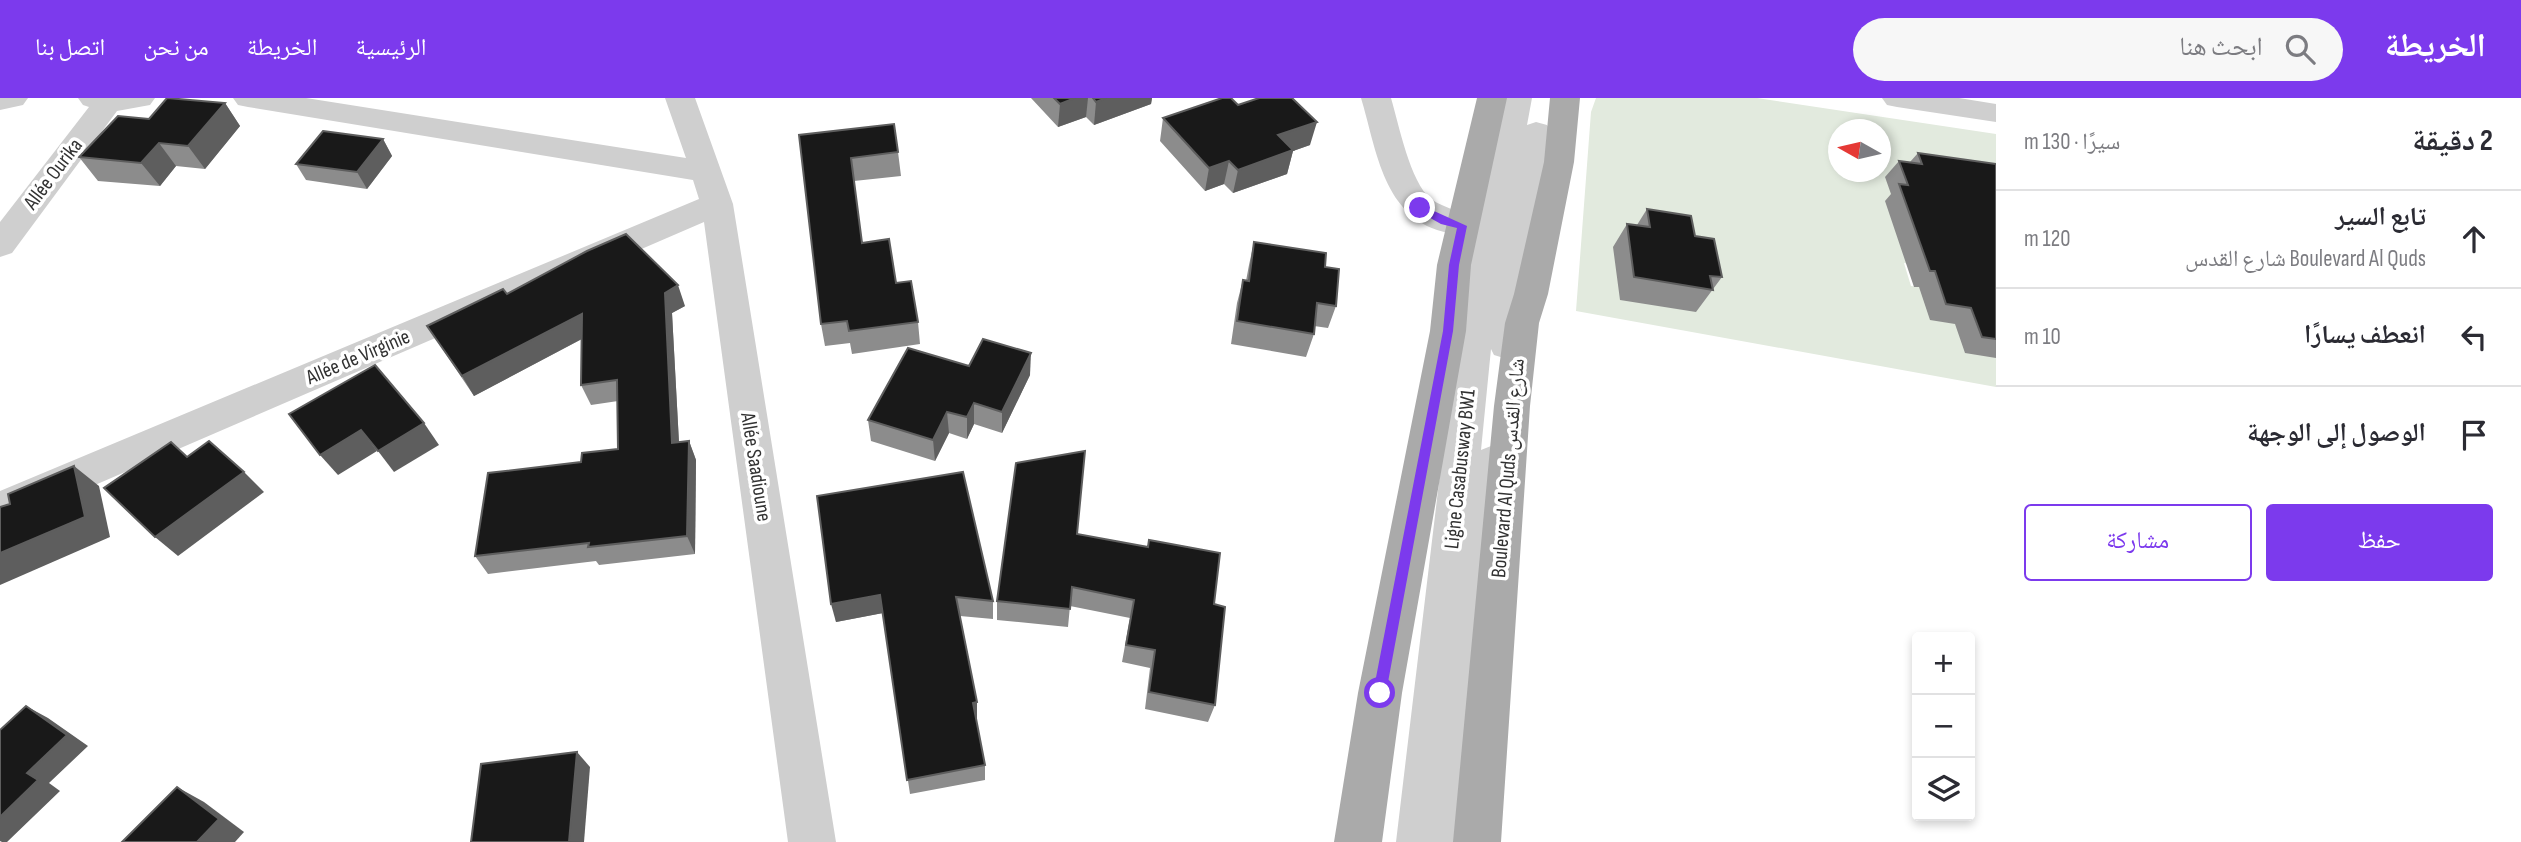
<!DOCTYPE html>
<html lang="ar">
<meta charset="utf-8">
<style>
:root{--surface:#fff;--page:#f7f7f7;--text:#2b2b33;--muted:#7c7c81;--line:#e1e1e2;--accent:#7c3aed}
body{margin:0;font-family:"Sofia Sans Condensed","Noto Naskh Arabic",sans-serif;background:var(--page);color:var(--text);direction:rtl}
.controls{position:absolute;right:21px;bottom:21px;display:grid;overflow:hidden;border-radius:7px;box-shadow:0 4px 10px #0003}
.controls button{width:63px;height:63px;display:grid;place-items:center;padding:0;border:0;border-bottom:2px solid var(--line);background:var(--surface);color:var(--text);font:35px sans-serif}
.compass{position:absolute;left:1828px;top:21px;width:63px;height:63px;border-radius:50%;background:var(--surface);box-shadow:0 4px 10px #0003;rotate:278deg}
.stop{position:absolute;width:21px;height:21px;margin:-16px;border:5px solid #7c3aed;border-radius:50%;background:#fff}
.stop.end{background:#7c3aed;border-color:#fff;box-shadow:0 2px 7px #0008}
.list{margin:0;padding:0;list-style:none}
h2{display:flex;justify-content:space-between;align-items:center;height:91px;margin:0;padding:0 28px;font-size:30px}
h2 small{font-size:23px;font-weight:400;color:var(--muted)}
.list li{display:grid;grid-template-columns:46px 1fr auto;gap:21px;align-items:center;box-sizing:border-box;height:98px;padding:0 28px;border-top:2px solid var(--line)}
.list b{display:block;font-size:26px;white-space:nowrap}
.list p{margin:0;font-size:23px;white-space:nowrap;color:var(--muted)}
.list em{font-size:23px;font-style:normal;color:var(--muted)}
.actions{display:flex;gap:14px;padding:21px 28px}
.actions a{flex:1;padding:16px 0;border:2px solid var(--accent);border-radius:7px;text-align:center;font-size:24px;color:var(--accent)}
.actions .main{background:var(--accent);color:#fff}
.icon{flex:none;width:38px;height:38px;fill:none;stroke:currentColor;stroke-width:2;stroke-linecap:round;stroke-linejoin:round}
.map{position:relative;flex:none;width:1996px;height:744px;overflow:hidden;direction:ltr}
header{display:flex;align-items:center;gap:42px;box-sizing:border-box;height:98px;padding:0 35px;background:var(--accent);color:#fff}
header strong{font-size:33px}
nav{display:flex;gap:38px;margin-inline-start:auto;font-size:24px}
.search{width:490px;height:63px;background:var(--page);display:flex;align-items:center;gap:18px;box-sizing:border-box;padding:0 24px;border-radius:38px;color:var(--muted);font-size:26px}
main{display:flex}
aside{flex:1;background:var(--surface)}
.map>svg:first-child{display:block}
</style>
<header>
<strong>الخريطة</strong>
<div class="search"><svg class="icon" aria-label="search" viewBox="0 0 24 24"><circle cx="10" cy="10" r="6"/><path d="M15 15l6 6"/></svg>ابحث هنا</div>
<nav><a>الرئيسية</a><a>الخريطة</a><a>من نحن</a><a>اتصل بنا</a></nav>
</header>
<main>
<aside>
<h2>2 دقيقة<small>سيرًا · 130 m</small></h2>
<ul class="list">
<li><svg class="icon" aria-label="ahead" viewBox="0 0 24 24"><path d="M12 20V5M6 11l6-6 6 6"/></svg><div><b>تابع السير</b><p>Boulevard Al Quds شارع القدس</p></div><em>120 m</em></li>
<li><svg class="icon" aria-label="left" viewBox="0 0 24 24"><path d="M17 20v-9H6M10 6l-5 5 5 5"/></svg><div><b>انعطف يسارًا</b></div><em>10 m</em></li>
<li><svg class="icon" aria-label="arrive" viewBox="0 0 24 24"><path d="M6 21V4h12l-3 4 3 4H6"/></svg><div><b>الوصول إلى الوجهة</b></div></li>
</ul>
<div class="actions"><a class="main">حفظ</a><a>مشاركة</a></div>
</aside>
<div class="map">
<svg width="1996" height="744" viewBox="0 0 1996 744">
<rect width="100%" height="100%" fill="#fff"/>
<!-- green -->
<path fill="#e2eade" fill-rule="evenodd" d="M1596 0H1757L1996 36V85L1940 170 1904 165 1911 188 1919 189 1955 226 1996 260V289L1576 213 1591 14ZM1839 32H1881V74H1839Z"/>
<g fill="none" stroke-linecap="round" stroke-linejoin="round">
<!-- minor -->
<g fill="#cfcfcf" fill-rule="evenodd">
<path d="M0 0H28L23 7 0 12Z"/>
<path d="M78 0H155L150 7 117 13 12 155 0 159V124L89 9 83 7Z"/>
<path d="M233 0H306L686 60 665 0H695L733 106 836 744H788L704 124 0 428V393L699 101 693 82 248 9 238 7Z"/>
<path d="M1361 0H1391C1399 27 1410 84 1431 101 1444 111 1472 115 1478 126L1502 0H1532L1527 27 1536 24 1547 27 1551 34 1525 248 1520 257 1507 261 1494 257 1491 251 1481 352 1491 348 1505 353 1510 364 1495 486 1473 744H1396L1456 242 1477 131 1475 136C1461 140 1451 136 1437 132 1382 113 1376 49 1361 0Z"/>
<path d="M1882 0H1959L1996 6V24L1897 9 1887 7Z"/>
</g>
<!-- major -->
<g fill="#aaa" fill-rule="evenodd">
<path d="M1477 0H1507L1471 167 1466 233 1402 595 1382 744H1334L1358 595 1430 233 1437 167Z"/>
<path d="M1550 0H1580L1574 64 1548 196 1539 225 1530 308 1501 744H1453L1494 308 1505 225 1514 196 1544 64Z"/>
</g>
</g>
<!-- wall -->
<g fill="#8c8c8c">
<path d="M1031 0H1152L1151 6 1094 27 1086 19 1058 29Z"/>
<path d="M225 5 240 28 205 71 176 68 160 88 98 83 79 59 149 21Z"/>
<path d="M1238 7 1310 47 1293 53 1287 76 1233 95 1224 86 1205 93 1160 43 1163 20Z"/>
<path d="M799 37 898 54 901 78 854 83 862 145 896 185 918 224 920 246 852 256 850 245 825 248 821 226Z"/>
<path d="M383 41 392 58 367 91 306 82 296 66Z"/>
<path d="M1918 55 1996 66V260L1965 255 1955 226 1930 222 1919 189H1914L1885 103 1891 96 1885 79 1899 63 1910 64Z"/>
<path d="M1647 111 1695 138 1722 179 1696 214 1620 202 1613 149 1627 126 1637 127Z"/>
<path d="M1254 144 1325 169 1336 208 1328 230 1314 228V236L1306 259 1231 246 1237 205 1243 182 1246 183 1249 167Z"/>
<path d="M507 196 685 208 672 215 679 344 689 343 696 362 695 456 599 467 596 463 488 476 475 458 581 364 618 351V303L591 307 581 287 582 241 474 298 427 228Z"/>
<path d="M969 268 1030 277 1002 335 974 326 967 341 949 335 935 363 871 343 868 322Z"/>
<path d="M817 398 993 503V521L960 518 977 604V620H976L985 667V682L910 696 883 515 836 524Z"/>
<path d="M1077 436 1214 506 1215 607 1208 624 1145 611 1150 570 1122 564 1130 520 1070 508 1068 529 997 522V503Z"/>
</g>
<!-- shaded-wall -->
<g fill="#5e5e5e">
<path d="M1075 0H1088L1086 19 1058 29 1060 6Z"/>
<path d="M1106 0H1152L1151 6 1094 27 1096 4Z"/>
<path d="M225 5 240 28 205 71 188 48Z"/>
<path d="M1317 24 1310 47 1293 53 1287 76 1233 95 1238 72 1278 37Z"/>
<path d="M383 41 392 58 367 91 357 74Z"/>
<path d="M159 45 176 68 160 88 141 65Z"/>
<path d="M1229 63 1224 86 1205 93 1209 70Z"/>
<path d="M678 187 685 208 672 215 680 364 672 345 665 195Z"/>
<path d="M582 216 591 236 474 298 462 278Z"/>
<path d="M1031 255 1030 277 1002 335V314Z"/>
<path d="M974 305V326L967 341V319Z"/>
<path d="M947 314 949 335 935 363 933 342Z"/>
<path d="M424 325 439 347 394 374 378 353Z"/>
<path d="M361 332 377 353 338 377 320 357Z"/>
<path d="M689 343 696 362 695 456 687 438Z"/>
<path d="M74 368 99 388 110 439 0 487V455Z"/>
<path d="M244 374 264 394 178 458 155 439Z"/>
<path d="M880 497 883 515 836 524 831 506Z"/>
<path d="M977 604V620L974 621 973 605Z"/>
<path d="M26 608 48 620 88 648 49 685 60 693 7 744H2L0 743V719L27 675Z"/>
<path d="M577 654 590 669 584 744H569Z"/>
<path d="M177 689 204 704 244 734 235 744H197Z"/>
</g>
<!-- building -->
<g fill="#191919" stroke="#5e5e5e" stroke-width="2">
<path d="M167 0 225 5 188 48 159 45 141 65 79 59 118 18 149 21Z"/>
<path d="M1054 0H1075L1060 6Z"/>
<path d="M1093 0H1106L1096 4Z"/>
<path d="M1222 0H1231L1238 7 1259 0H1292L1317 24 1278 37 1293 52 1238 72 1229 63 1209 70 1163 20Z"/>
<path d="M894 26 898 54 851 60 862 145 889 141 896 185 911 183 918 224 849 233 847 223 821 226 799 37Z"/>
<path d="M323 33 383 41 357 74 296 66Z"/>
<path d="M1918 55 1996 66V241L1982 239 1971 210 1946 206 1935 173H1930L1899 86 1908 87 1899 63 1922 66Z"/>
<path d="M1647 111 1691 118 1695 138 1714 141 1722 179 1710 178 1713 192 1634 179 1627 126 1650 129Z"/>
<path d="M626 136 678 187 665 195 672 345 689 343 687 438 588 449 589 445 475 458 488 375 581 364 582 355 618 351 617 282 581 287 582 216 462 278 427 228 503 191 507 196 587 153Z"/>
<path d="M1254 144 1326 155 1325 169 1339 171 1336 208 1317 205 1314 236 1237 223 1243 182 1249 183Z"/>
<path d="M983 241 1031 255 1002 314 974 305 967 319 947 314 933 342 868 322 908 250 969 268Z"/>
<path d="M375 267 424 325 378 353 361 332 320 357 289 316Z"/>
<path d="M209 343 244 374 155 439 104 390 171 344 187 359Z"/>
<path d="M1085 353 1077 436 1148 449 1149 442 1220 455 1214 506 1225 509 1215 607 1149 594 1155 552 1126 547 1134 502 1072 489 1070 511 997 503 1016 365Z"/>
<path d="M74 368 85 419 0 455V409L10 406 8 396Z"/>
<path d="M963 374 993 503 956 499 977 604 973 605 985 667 907 682 880 497 831 506 817 398Z"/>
<path d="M26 608 67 637 27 675 38 682 0 719V632Z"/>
<path d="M577 654 569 744H471L481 666Z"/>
<path d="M177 689 219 721 197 744H122Z"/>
</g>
<!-- route -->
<path fill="#7c3aed" d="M1416 108H1423L1467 128 1459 167 1453 233 1386 595 1380 601 1373 595 1443 233 1449 167 1457 130 1441 126 1416 112Z"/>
<g text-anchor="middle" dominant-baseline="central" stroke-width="7" stroke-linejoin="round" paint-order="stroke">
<!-- street labels -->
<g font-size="21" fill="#323232" stroke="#fff">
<text transform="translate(53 76) rotate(-53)">Allée Ourika</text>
<text transform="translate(358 259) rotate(-23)">Allée de Virginie</text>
<text transform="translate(756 369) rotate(81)">Allée Saadioune</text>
<text transform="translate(1508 370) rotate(-85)">Boulevard Al Quds شارع القدس</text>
<text transform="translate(1460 371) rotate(-84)">Ligne Casabusway BW1</text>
</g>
</g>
</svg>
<div class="controls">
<button>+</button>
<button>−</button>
<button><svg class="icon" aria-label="layers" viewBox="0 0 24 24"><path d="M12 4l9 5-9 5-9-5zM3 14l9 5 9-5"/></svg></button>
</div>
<svg class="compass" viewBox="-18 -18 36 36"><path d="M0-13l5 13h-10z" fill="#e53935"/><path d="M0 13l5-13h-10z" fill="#7c7c81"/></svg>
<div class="stop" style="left:1380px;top:595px"></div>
<div class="stop end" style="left:1420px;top:110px"></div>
</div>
</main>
